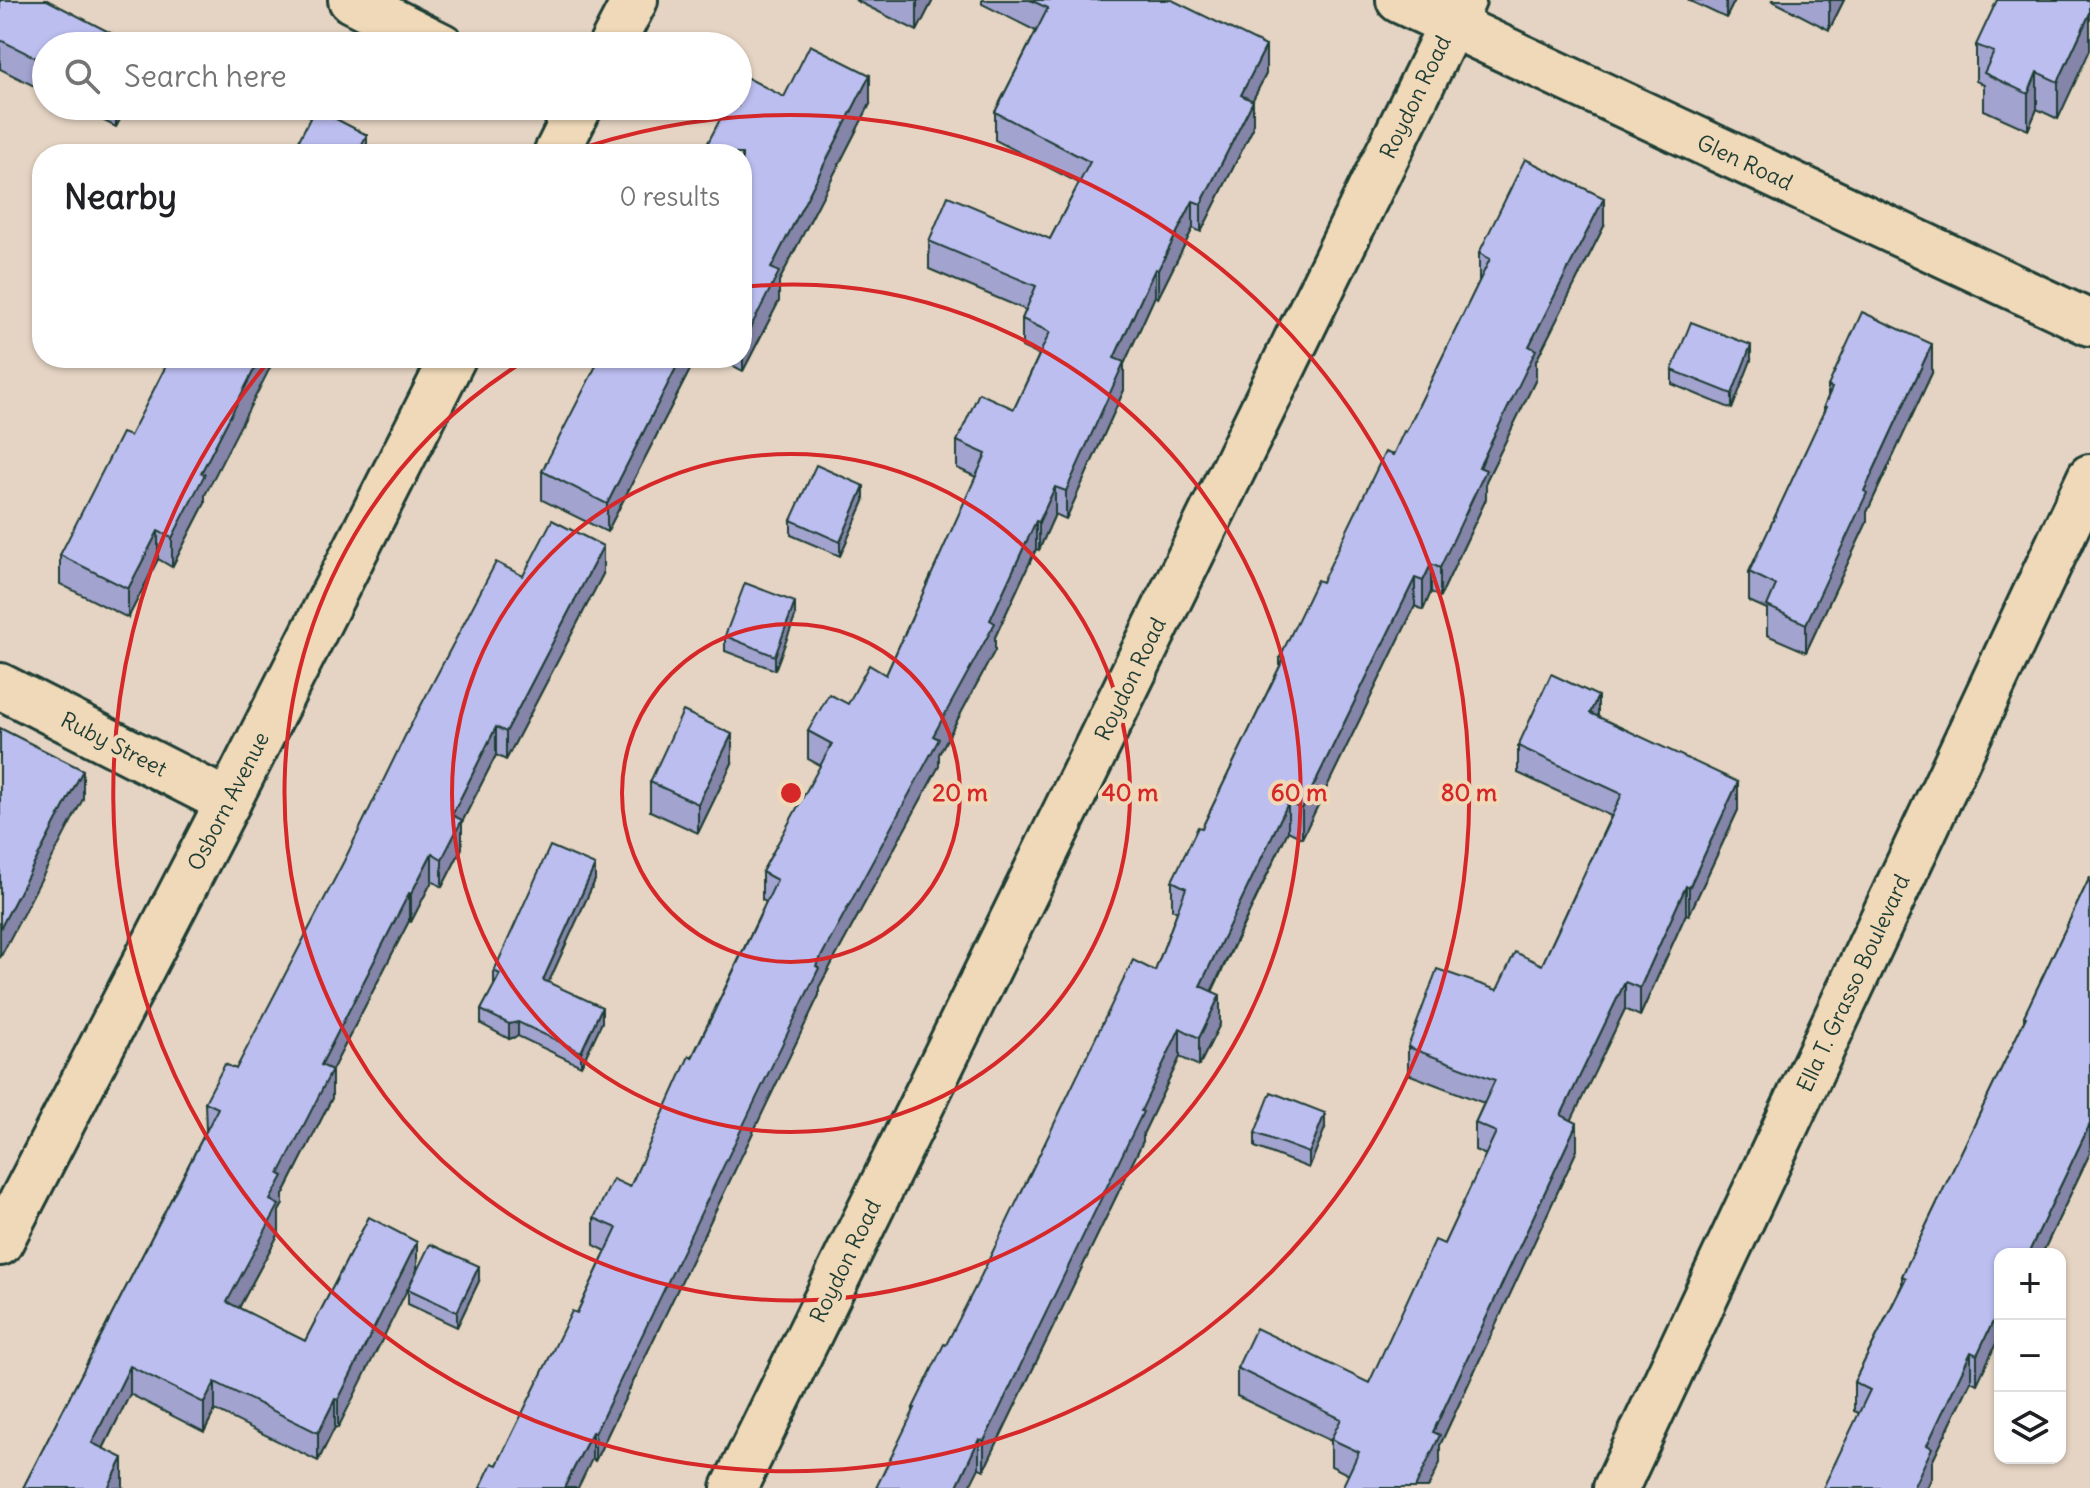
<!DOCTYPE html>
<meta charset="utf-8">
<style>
:root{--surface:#fff;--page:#f2f2f2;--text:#202124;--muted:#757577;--line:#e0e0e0}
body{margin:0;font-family:Delius,sans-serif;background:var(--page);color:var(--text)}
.controls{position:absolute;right:24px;bottom:24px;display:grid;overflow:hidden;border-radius:16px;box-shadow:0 2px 6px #0004}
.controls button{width:72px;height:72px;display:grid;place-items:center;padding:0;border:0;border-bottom:2px solid var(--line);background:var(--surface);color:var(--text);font:40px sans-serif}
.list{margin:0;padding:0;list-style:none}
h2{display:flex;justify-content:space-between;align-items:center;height:104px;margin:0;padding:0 32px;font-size:34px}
h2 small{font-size:26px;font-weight:400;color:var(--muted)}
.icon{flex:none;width:44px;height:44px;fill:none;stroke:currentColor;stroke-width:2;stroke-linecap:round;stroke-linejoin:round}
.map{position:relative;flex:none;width:2090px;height:1488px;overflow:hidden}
.search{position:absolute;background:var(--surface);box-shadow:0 2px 6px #0004;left:32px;top:32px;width:720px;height:88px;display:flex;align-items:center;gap:20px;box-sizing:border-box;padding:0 28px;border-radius:44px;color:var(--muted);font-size:30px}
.panel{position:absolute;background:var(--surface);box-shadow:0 2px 6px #0004;left:32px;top:144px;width:720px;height:224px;border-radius:32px}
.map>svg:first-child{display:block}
</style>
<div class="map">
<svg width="2090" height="1488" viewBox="0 0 2090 1488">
<rect width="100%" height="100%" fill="#e5d4c3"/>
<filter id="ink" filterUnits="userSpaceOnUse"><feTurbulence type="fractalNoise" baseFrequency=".0125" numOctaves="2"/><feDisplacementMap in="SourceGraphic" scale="16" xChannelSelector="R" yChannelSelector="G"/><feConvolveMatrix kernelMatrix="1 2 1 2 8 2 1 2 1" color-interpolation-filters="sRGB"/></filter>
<g filter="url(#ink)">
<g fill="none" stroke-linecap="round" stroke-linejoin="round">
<defs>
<g id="minor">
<path d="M351 0 442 46"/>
<path d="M1399 0 2090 323"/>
<path d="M611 46 635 0"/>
<path d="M556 154 580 106"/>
<path d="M0 686 228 802"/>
<path d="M0 1243 228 802 453 358"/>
<path d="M734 1488 1463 0"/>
</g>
<path id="secondary" d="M1616 1488 2090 477"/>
</defs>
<!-- minor casing -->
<use href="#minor" stroke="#1f3d34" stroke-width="50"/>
<!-- secondary casing -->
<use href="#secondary" stroke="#1f3d34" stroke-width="50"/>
<!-- minor -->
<use href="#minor" stroke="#efd9b8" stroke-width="44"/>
<!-- secondary -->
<use href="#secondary" stroke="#efd9b8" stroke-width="44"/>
</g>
<!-- wall -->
<g fill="#a2a3ce" stroke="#1f3d34" stroke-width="2">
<path d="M0 0 46 46V92L0 69Z"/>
<path d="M855 0H933L917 31Z"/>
<path d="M982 0H1172L1266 74 1252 101 1253 128 1201 232 1193 228 1158 298 1155 296 1124 364V390L1066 519 1055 514 1039 550 1036 549 995 637V650L939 754V766L819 987V995L595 1461 592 1459 497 1465 577 1313 606 1251 594 1245V1218L630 1187 766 902 762 900V872L821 766 808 759V731L848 704 886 675 976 477 957 468V441L1014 409 1039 355 1022 347V319L1026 310 929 269V241L1050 239 1079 183 995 140V112L1036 31 982 4Z"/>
<path d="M1688 0H1735L1726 18Z"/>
<path d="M1771 0H1844L1829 30Z"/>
<path d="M2090 0 2058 119 2037 109 2028 130 1984 110V85L1976 81V45Z"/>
<path d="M784 97 870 104 779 281V301L743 371 717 358H742V154Z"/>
<path d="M74 106H127L116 127Z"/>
<path d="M1604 226 1536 361V379L1486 481V499L1440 597 1431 592 1423 610 1415 606 1302 838 1288 831 1212 992 1220 1024 1199 1066 1180 1057 1143 1134V1141L984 1470 979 1468 913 1411V1408L946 1345 1155 971 1177 912 1172 909V881L1202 828 1280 666V657L1406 432 1479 282V253Z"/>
<path d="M696 358 607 532 542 500V471Z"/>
<path d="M1751 360 1732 409 1672 384V370Z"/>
<path d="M1932 373 1867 512V522L1806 652 1767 635V609L1749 601V572L1824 412V406L1828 397V386Z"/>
<path d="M130 436 205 495V503L172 567 158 559 128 618 60 584V555Z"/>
<path d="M864 501 840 556 791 535V520Z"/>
<path d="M603 574 506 760 496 755 462 822V848L442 887 432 881 411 922 409 921 332 1070V1098L283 1195V1204L279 1211V1233L239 1308 305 1341 369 1217 338 1428 335 1427 318 1461 215 1410 204 1432 130 1394 103 1449 123 1486 23 1488 206 1131 205 1102 236 1069 523 576Z"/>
<path d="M795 617 775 670 725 651V636Z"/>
<path d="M1598 717 1738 810 1689 915 1686 914 1640 1016 1625 1009 1571 1120 1577 1150 1440 1445V1463L1349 1475 1331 1466V1441L1237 1396V1368L1369 1383 1444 1244 1486 1155 1475 1150V1123L1484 1103 1408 1074V1047L1497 990 1542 965 1611 816 1518 773V746Z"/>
<path d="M732 763 698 833 650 811V782Z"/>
<path d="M2090 877V1153L2042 1254H2000L1977 1384 1971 1381 1932 1462V1477L1859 1413 1854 1411V1382L1902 1285V1276L2024 1021V1016Z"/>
<path d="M595 880 548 983 602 1022 581 1066 518 1036 509 1039 481 1024V1010L494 986V971Z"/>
<path d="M1325 1128 1309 1168 1255 1147V1133Z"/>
<path d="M479 1281 457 1327 408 1304V1289Z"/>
</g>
<!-- shaded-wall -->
<g fill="#8485a8" stroke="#1f3d34" stroke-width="2">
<path d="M918 0H933L917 31V2Z"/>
<path d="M1726 0H1735L1726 18Z"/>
<path d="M1831 0H1844L1829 30V3Z"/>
<path d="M2090 13V50L2058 119V82Z"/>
<path d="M1266 46V74L1241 123V95Z"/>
<path d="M2037 72V109L2028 130V94Z"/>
<path d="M870 75V104L779 281V301L743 371V342L771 268Z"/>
<path d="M1253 101V128L1201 232V204Z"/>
<path d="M116 106H127L116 127Z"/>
<path d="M367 135V154H357Z"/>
<path d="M1604 198V226L1536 361V379L1486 481V499L1440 597V568L1529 346Z"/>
<path d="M1193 201V228L1158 298V270Z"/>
<path d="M1155 269V296L1124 364V390L1066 519V491L1114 358Z"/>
<path d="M1932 344V373L1867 512V522L1806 652V624L1864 491Z"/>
<path d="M1751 345V360L1732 409V394Z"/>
<path d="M260 358H275L205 495V503L172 567V538L201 473Z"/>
<path d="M681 358H696L607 532V504Z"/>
<path d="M864 486V501L840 556V542Z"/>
<path d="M1055 487V514L1039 550V522Z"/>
<path d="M1036 521V549L995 637V650L939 754V766L819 987V995L595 1461V1433L816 966 933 736 990 620Z"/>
<path d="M158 531V559L128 618V589Z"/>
<path d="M603 546V574L506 760V732Z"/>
<path d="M1431 564V592L1423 610V581Z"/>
<path d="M1415 578V606L1302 838V809Z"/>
<path d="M795 602V617L775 670V656Z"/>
<path d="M1598 696V723L1590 713Z"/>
<path d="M496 727V755L462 822V848L442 887V859L452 815Z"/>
<path d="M732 734V763L698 833V804Z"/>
<path d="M83 770V799L0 958V929Z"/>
<path d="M1738 782V810L1689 915V888Z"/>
<path d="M1288 803V831L1200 1015V986Z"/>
<path d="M432 853V881L411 922V894Z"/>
<path d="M595 865V880L543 995V980Z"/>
<path d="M1686 886V914L1640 1016V988Z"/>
<path d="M409 893V921L332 1070V1098L283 1195V1204L279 1211V1233L227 1330V1302L270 1200 279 1174 321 1065Z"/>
<path d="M1625 982V1009L1561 1142V1115Z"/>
<path d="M1220 995V1024L1199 1066V1038Z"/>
<path d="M602 1007V1022L581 1066V1052Z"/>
<path d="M518 1022V1036L509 1039V1024Z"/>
<path d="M1180 1028V1057L1143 1134V1141L984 1470V1441Z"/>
<path d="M1325 1113V1128L1309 1168V1153Z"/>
<path d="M1577 1123V1150L1440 1445V1463L1428 1488H1415L1433 1432Z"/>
<path d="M2090 1124V1153L2042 1254H2028Z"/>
<path d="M417 1242V1270L338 1428V1400Z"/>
<path d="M479 1266V1281L457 1327V1312Z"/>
<path d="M2000 1307V1335L1977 1384V1355Z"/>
<path d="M1971 1352V1381L1932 1462V1477L1927 1488H1913L1927 1445Z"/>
<path d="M130 1366V1394L92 1471V1443Z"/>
<path d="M215 1382V1410L204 1432V1403Z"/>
<path d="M335 1399V1427L318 1461V1433Z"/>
<path d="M592 1432V1459L578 1488H564Z"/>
<path d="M979 1439V1468L969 1488H956Z"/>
<path d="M123 1458V1486L122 1488H108Z"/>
</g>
<!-- building -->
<g fill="#bcbef0" stroke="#1f3d34" stroke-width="2">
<path d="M0 0H47L136 46H46V63L0 40Z"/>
<path d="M1030 0H1172L1266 46 1241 95 1253 101 1201 204 1193 201 1158 270 1155 269 1114 358 1124 362 1066 491 1055 487 1039 522 1036 521 990 620 995 623 933 736 939 739 816 966 819 968 595 1433 592 1432 564 1488H480L492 1463 497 1465 572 1311 577 1313 617 1228 594 1218 613 1179 630 1187 689 1056 692 1058 777 880 762 872 832 744 808 731 829 694 848 704 869 665 886 675 986 454 957 441 979 393 1014 409 1050 332 1022 319 1036 286 929 241 948 196 1050 239 1090 162 995 112 1048 8Z"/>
<path d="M1997 0H2090V13L2058 82 2037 72 2028 94 1984 73 1994 52 1976 45Z"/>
<path d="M810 45 870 75 771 268 779 272 743 342H742V154H702L727 106H738V84L742 75 784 97Z"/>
<path d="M315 108 367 135 357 154H292Z"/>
<path d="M1525 159 1604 198 1529 346 1536 350 1479 467 1486 470 1440 568 1431 564 1423 581 1415 578 1302 809 1288 803 1200 986 1220 995 1199 1038 1180 1028 1141 1111 1143 1112 984 1441 979 1439 956 1488H876L915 1408H913L944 1344 946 1345 980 1278 1133 960 1155 971 1186 888 1172 881 1198 827 1202 828 1284 658 1280 657 1317 580 1322 582 1385 452 1393 455 1404 431 1406 432 1490 259 1479 253Z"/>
<path d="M1862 312 1932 344 1864 491 1867 493 1806 624 1767 606 1776 585 1749 572 1826 407 1824 406 1832 388 1828 386Z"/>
<path d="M1691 322 1751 345 1732 394 1672 370Z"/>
<path d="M170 358H260L201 473 205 474 172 538 158 531 128 589 60 555 122 433 130 436Z"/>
<path d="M600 358H681L607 504 542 471Z"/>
<path d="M816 465 864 486 840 542 791 520Z"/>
<path d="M552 520 603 546 506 732 496 727 452 815 462 820 442 859 432 853 411 894 409 893 321 1065 332 1070 279 1174 283 1176 270 1200 279 1205 227 1302 305 1341 369 1217 417 1242 338 1400 335 1399 318 1433 215 1382 204 1403 130 1366 92 1443 123 1458 108 1488H23L218 1108 205 1102 225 1064 236 1069 344 861 406 734 496 562 523 576Z"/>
<path d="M745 583 795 602 775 656 725 636Z"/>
<path d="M1551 674 1598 696 1590 713 1738 782 1689 888 1686 886 1640 988 1625 982 1561 1115 1577 1123 1433 1432 1440 1435 1415 1488H1342L1359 1452 1331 1439 1341 1419 1237 1368 1256 1328 1369 1383 1435 1240 1444 1244 1496 1132 1475 1123 1495 1080 1408 1047 1437 969 1497 990 1515 952 1542 965 1622 794 1518 746Z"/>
<path d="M683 711 732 734 698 804 650 782Z"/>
<path d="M0 728 83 770 0 929Z"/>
<path d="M550 846 595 865 543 980 602 1007 581 1052 518 1022 509 1024 481 1010 500 974 494 971Z"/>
<path d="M2090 877V1124L2028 1254H2000V1307L1977 1355 1971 1352 1927 1445 1932 1448 1913 1488H1823L1870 1390 1854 1382 1906 1278 1902 1276 2026 1017 2024 1016Z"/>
<path d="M1271 1092 1325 1113 1309 1153 1255 1133Z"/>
<path d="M430 1244 479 1266 457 1312 408 1289Z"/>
</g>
</g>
<!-- distance rings -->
<g fill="none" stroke="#d62828" stroke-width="4">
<circle cx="791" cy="793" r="169"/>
<circle cx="791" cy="793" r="339"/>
<path d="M742 287A508 508 0 1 1 526 360"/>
<path d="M565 154A678 678 0 1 1 268 362"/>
</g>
<g text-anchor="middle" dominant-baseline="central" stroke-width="8" stroke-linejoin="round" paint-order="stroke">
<!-- street labels -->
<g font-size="22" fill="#1f3d34" stroke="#efd9b8">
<text transform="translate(1415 97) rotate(-64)">Roydon Road</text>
<text transform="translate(1745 162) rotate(25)">Glen Road</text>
<text transform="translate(1130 679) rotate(-64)">Roydon Road</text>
<text transform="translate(114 744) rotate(27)">Ruby Street</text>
<text transform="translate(228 801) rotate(-63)">Osborn Avenue</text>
<text transform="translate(1853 983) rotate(-65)">Ella T. Grasso Boulevard</text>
<text transform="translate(845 1261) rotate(-64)">Roydon Road</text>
</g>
</g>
<circle cx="791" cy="793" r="12" fill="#d62828" stroke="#efd9b8" stroke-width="4"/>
<g font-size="24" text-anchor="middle" font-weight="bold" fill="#d62828" stroke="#efd9b8" stroke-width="8" stroke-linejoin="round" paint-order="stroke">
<text x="960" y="801">20 m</text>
<text x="1130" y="801">40 m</text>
<text x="1299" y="801">60 m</text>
<text x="1469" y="801">80 m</text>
</g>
</svg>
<div class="controls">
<button>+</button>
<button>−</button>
<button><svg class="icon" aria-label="layers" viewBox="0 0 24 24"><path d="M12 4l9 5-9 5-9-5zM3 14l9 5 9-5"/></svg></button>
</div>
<div class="search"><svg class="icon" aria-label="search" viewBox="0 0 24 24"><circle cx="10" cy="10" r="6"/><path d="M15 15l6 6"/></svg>Search here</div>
<section class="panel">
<h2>Nearby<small>0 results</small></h2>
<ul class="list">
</ul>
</section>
</div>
